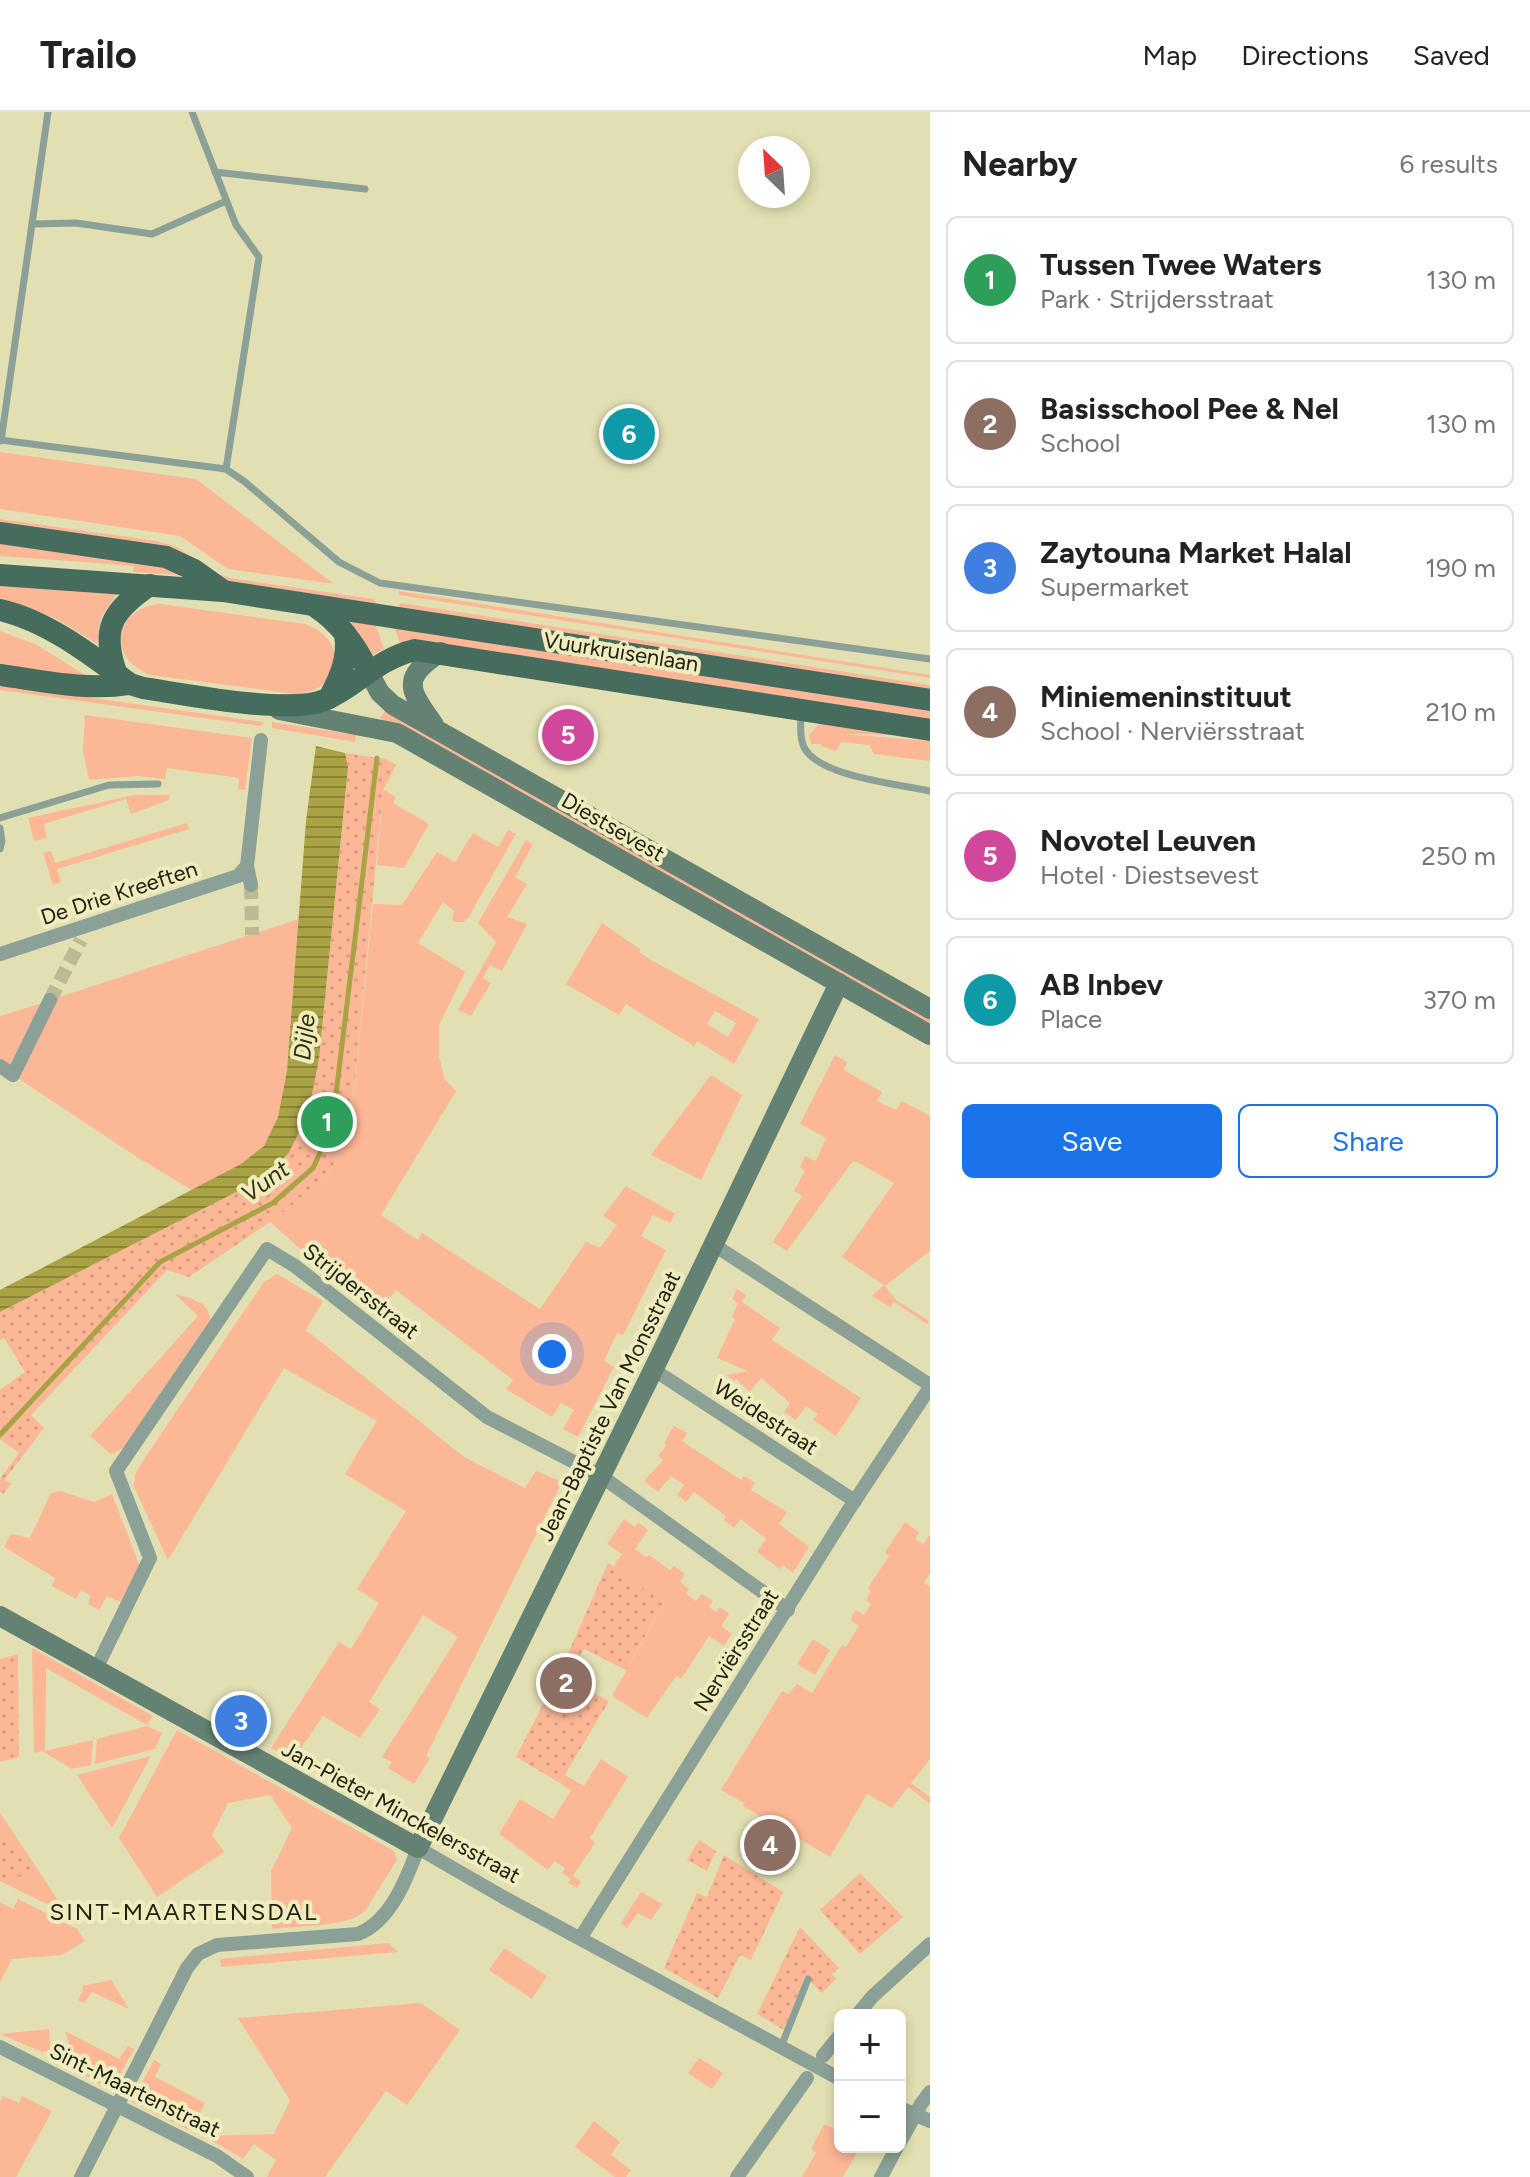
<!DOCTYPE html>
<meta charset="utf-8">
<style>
:root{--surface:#fff;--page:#f2f2f2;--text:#222;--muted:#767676;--line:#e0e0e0;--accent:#1a73e8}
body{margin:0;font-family:Figtree,sans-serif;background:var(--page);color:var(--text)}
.controls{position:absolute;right:24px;bottom:24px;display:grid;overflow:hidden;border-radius:12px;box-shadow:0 4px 12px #0003}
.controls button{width:72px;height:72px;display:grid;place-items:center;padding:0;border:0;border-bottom:2px solid var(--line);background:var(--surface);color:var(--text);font:40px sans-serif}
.compass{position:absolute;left:738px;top:24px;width:72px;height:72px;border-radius:50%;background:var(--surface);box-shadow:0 4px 12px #0003;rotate:335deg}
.you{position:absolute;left:552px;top:1242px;width:28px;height:28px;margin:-20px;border:6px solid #fff;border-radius:50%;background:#1a73e8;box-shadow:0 0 0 12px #1a73e833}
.badge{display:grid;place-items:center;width:52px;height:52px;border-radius:50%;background:var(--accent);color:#fff;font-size:26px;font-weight:700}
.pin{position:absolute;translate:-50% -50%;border:4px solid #fff;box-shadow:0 2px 8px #0006}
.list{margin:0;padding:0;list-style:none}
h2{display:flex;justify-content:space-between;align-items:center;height:104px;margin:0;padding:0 32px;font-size:34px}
h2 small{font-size:26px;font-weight:400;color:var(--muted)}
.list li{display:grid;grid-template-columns:52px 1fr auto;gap:24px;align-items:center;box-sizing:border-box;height:128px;margin:0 16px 16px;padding:0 16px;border:2px solid var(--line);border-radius:12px}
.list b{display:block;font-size:30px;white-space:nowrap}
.list p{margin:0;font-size:26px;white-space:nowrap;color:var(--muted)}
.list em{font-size:26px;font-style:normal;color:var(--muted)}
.actions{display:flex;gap:16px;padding:24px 32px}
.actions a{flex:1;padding:18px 0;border:2px solid var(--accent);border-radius:12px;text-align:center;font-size:28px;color:var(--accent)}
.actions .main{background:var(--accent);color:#fff}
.map{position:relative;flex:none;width:930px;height:2065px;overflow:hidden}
header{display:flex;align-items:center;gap:48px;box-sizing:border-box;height:112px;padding:0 40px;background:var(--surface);border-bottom:2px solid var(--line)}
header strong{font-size:38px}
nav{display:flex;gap:44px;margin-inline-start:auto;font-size:28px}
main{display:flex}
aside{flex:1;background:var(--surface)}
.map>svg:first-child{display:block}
</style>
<header>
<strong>Trailo</strong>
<nav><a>Map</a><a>Directions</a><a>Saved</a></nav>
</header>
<main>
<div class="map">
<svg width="930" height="2065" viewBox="0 0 930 2065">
<defs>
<pattern id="park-dots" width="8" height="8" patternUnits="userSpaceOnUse" patternTransform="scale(2)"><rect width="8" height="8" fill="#fcb797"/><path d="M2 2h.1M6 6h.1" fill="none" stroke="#d89d81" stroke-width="1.8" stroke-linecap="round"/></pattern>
<pattern id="water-rules" width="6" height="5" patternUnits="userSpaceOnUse" patternTransform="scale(2)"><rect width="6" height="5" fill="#a9a345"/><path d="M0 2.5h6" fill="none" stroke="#898438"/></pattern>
</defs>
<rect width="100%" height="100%" fill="#e2e0b2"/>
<!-- green -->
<g fill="#fcb797" fill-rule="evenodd">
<path d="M0 340 196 367 334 472 228 457 180 424 0 397Z"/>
<path d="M0 407 157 429 177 435 212 460 230 466 374 487 378 493 231 471 0 411Z"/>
<path d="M0 429 160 453 181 463 133 460 134 454 123 453 0 444Z"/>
<path d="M0 473 118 481 101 505 97 532 55 506 0 486Z"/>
<path d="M399 479 930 563V566L399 483Z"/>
<path d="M401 491 930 573V578L400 496 398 493Z"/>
<path d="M161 492 305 512C351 528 342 580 295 582L151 563C105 547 114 495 161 492Z"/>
<path d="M346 507 375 510 384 537 371 544 359 520Z"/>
<path d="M394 513 930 596V609L400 532Z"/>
<path d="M0 519 37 533 90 566 0 554Z"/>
<path d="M0 573 263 610 262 614 0 578Z"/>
<path d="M385 599 930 907V913L407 617 380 606Z"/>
<path d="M85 603 252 626 245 678 238 677 239 666 167 656 165 667 138 664 89 668 83 639Z"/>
<path d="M822 609 903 623 843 622 930 629V649L874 642 869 633 841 630 836 639 821 634V632H811L809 623Z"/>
<path d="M272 610 356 623 355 630 272 616Z"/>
<path d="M383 677 396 685 393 691 429 712 404 756 377 753Z"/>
<path d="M135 683H169V688L131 702 126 687 44 712 47 726 34 729 28 706Z"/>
<path d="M187 711 189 717 57 757 61 770 53 773 43 741 51 739 55 751Z"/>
<path d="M508 718 516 722 468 806 463 810H455L452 807 454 799 443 790 418 831 465 860 439 913V944L444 966 456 979 381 1103 418 1128 422 1121 540 1197 586 1130 600 1136 617 1113 603 1104 626 1074 675 1102 670 1111 653 1103 641 1124 666 1138 623 1223 617 1221 604 1249 614 1255 578 1325 563 1317 574 1298 561 1291 552 1305 506 1277 513 1268 396 1178 375 1203 270 1110 327 1067 350 1018 373 792 402 793 437 740 455 750 473 721 498 735Z"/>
<path d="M526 728 533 732 515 765 527 772 507 805 527 812 502 859 490 853 483 866 491 871 471 904 458 898 496 830 478 811Z"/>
<path d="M299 807C295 856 294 1005 261 1037 242 1055 215 1066 192 1078L137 1045 16 965 56 886Z"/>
<path d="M602 811 640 837 639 840 653 849 759 907 734 952 697 929 694 934 626 892 619 903 566 872ZM715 899 736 911 728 925 707 912Z"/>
<path d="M42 891 10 953 0 946V904Z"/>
<path d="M835 943 847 950 844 958 882 980 877 989 896 998 902 989 930 1004V1139L885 1174 896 1188 929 1209 927 1212 894 1190 890 1195 872 1184 884 1173 842 1145 894 1071 859 1051 853 1049 787 1139 773 1130 802 1084 794 1079 805 1059 800 1055 805 1044 816 1049 826 1026 800 1012Z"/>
<path d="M711 963 742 983 701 1068 651 1043Z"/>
<path d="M277 1162 323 1189 306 1218 464 1345 525 1376 536 1359 562 1370 426 1644 430 1646 414 1672 388 1656 392 1650 382 1645 458 1525 423 1503 369 1590 380 1597 360 1626 323 1604 293 1648 271 1636 339 1530 351 1537 379 1491 357 1477 406 1399 345 1362 377 1309 284 1256 168 1448 134 1375 135 1363 142 1350 264 1170Z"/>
<path d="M737 1177 746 1183 742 1190 780 1216 772 1228 861 1286 836 1324 813 1308 818 1302 806 1294 796 1308 784 1300 790 1291 761 1266 750 1280 736 1267 734 1269 726 1263 748 1259 717 1246 735 1207 732 1205 738 1191 732 1187Z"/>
<path d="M175 1182C193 1187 212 1190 210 1212L124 1336 111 1342 90 1324 198 1204Z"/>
<path d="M674 1314 687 1321 682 1329 741 1368 744 1364 755 1371 751 1378 787 1400 779 1412 809 1435 793 1461 783 1453 780 1457 757 1440 766 1427 741 1407 734 1416 724 1408 726 1404 694 1380 686 1390 677 1383 684 1373 671 1364 658 1380 644 1369 663 1348 658 1344 667 1333 664 1331Z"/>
<path d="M60 1379 94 1390 112 1382 140 1455 123 1491 107 1484 99 1498 88 1492 91 1484 81 1478 76 1487 52 1474 55 1466 4 1435 11 1422 30 1426 51 1381Z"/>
<path d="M624 1407 635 1415 638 1410 648 1418 635 1437 646 1445 649 1443 670 1458 674 1454 685 1462 680 1470 689 1477 686 1482 696 1489 702 1482 713 1489 709 1495 716 1500 720 1495 729 1502 721 1514 732 1522 724 1534 709 1524 681 1567 676 1564 647 1606 612 1584 664 1491 613 1455 622 1442 607 1432Z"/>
<path d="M905 1410 919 1420 915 1427 923 1433 930 1422V1461L924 1471 930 1475V1647L911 1671 930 1685V1692L908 1675 892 1696 867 1682 830 1745 743 1694 744 1691 721 1678 782 1579 789 1582 797 1572 812 1581 842 1533 846 1535 859 1514 850 1508 856 1498 864 1503 871 1492 866 1488 871 1479 868 1476 889 1444 885 1440Z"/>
<path d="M813 1527 830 1538 815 1563 797 1552Z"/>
<path d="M32 1536 153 1604 147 1613 46 1556 45 1639 93 1628 91 1653 72 1657 42 1639 34 1641Z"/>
<path d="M147 1614 162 1621 155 1637 95 1652 97 1627Z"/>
<path d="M177 1618 394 1739 397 1748 365 1799C350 1815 295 1814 272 1817L271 1759 292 1716 270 1683 228 1691 212 1723 224 1740 157 1785 119 1726Z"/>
<path d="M151 1644 112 1716 77 1663Z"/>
<path d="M601 1647 628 1665 590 1726 595 1731 573 1764 581 1770 577 1776 568 1771 571 1767 562 1761 565 1756 555 1749 548 1758 499 1722 520 1687 553 1707 571 1679 560 1671 565 1663 584 1674Z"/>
<path d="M0 1701 67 1802 0 1769Z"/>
<path d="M641 1780 662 1792 651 1808 638 1801 627 1816 621 1811Z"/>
<path d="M18 1787 77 1817 85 1829 62 1843 12 1847 0 1870V1790L13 1797Z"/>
<path d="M388 1831 398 1840 221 1855 220 1847Z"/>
<path d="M504 1836 547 1864 532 1887 489 1858Z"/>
<path d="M111 1868 129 1897 92 1880 84 1891 78 1888 83 1878 82 1874Z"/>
<path d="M421 1891 460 1918 407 1993 386 1979 325 2065H267L276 2048 254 2032 243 2047 209 2027 211 2024 274 2022 290 1988 238 1906Z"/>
<path d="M49 1917 51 1939 42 1940 0 1922Z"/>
<path d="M65 1919 119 1947 128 1934 134 1937 111 1979 72 1955 66 1944 70 1935Z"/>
<path d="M699 1946 723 1961 712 1977 688 1961Z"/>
<path d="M154 1948 161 1952 155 1965 205 1991 191 2019 132 1990Z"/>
<path d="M3 1984 19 1991 22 1984 52 1999 16 2065H0V1990Z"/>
<path d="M594 2009 620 2030 611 2043 631 2058 626 2065H615L575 2035Z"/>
<path d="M824 2012 836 2018 840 2016V2035H860L843 2065H802L816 2041 811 2037Z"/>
</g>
<!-- park -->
<g fill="url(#park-dots)">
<path d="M345 641 386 647 396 653 383 678 350 1018 327 1067 270 1110 189 1165 167 1158 31 1303 44 1316 5 1367 11 1372 3 1382 0 1380V1367L19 1341 0 1327V1278L25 1260 4 1226 0 1228V1200L256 1070 288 1042 319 947 348 655Z"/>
<path d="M608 1451 664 1491 626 1558 584 1537 573 1556 564 1551Z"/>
<path d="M18 1542 19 1645 0 1650V1547Z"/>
<path d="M558 1563 609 1589 560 1671 516 1645Z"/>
<path d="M0 1720 35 1754 8 1773 0 1768Z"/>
<path d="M699 1728 716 1739 707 1759 687 1748Z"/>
<path d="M724 1743 783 1780 751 1848 740 1843 718 1886 664 1856 697 1781 707 1785Z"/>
<path d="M860 1761 903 1805 860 1842 820 1798Z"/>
<path d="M800 1815 839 1856 832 1862 836 1867 822 1881 805 1864 784 1918 757 1902Z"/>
</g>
<!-- water -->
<path fill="url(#water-rules)" d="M316 634 345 641 348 655 319 947 308 1002 288 1042 256 1070 0 1200V1178L241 1052 264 1034 278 1005 287 959 306 709Z"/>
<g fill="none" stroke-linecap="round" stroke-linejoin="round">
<!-- stream -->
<path stroke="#a9a345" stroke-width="5" d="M0 1323 160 1150 273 1091 313 1056 332 1015 377 646"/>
<!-- street-tunnel -->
<g stroke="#bcba92" stroke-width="14" stroke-dasharray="14 7" stroke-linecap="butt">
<path d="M251 773 252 823"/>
<path d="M50 888 81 828"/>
</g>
<!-- lane -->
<g stroke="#8ba096" stroke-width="7">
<path d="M192 0 236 113 259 145 226 357"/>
<path d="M215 60 365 77"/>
<path d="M32 112 76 111 152 122 226 89"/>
<path d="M0 328 226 357 245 370 339 450 380 471 930 547"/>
<path d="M1 329 48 0"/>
<path d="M801 599C801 611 799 627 805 637 822 665 898 672 930 679"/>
<path d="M0 706 109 673 158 672"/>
<path d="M0 716 2 729 0 737"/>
<path d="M781 1935 808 1867"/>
</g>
<!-- street -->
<g stroke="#8ba096" stroke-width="14">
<path d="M247 754 251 773"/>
<path d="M0 842 238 764 247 754 261 628"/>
<path d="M0 954 13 963 50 888"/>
<path d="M714 1133 930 1273"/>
<path d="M654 1258 855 1389"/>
<path d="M97 1555 150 1446 116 1359 267 1137 295 1154 487 1305 601 1364 788 1498"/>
<path d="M581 1825 848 1399 930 1275"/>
<path d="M857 1903 872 1885 930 1832"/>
<path d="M0 1935 217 2044 247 2065"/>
<path d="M823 1944 840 1923"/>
<path d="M900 1996 930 2009"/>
<path d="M900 2030 921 1992 930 1980"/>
<path d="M81 2065 187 1856 198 1842 217 1833 358 1822C391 1809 407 1766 418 1736L503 1785 840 1967"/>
<path d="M737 2065 807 1966"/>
<path d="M881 2065 897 2035"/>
</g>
<!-- secondary -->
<g stroke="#638274" stroke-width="20">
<path d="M368 559 380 581 393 593 930 897"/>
<path d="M279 598 397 621 930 923"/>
<path d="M434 613C409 577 400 567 441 540"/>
<path d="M0 1504 418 1736 659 1246 839 871"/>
</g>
<!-- primary -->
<g stroke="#456c5c" stroke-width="22">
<path d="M0 421 166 445 194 458 222 478"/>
<path d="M0 463 223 479 930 588"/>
<path d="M316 495C340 511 356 533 368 559"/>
<path d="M0 498C48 509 91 543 130 572L143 576C185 582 288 603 325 588 359 573 375 548 415 538L930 618"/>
<path d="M0 563C43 569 86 579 130 572"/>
<path d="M117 563C100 516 112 499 150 473"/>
<path d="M329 586C340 566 349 546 345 522"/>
</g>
</g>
<g text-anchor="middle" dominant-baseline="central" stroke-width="8" stroke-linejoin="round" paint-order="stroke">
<!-- street labels -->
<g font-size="22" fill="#222110" stroke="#efedbf">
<text transform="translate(621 540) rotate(9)">Vuurkruisenlaan</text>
<text transform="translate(613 715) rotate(30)">Diestsevest</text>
<text transform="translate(119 781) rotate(-18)">De Drie Kreeften</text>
<text transform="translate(361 1179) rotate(38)">Strijdersstraat</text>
<text transform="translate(609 1294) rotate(-64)">Jean-Baptiste Van Monsstraat</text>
<text transform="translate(766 1305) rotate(33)">Weidestraat</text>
<text transform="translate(736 1538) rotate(-58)">Nerviërsstraat</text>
<text transform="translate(401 1700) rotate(29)">Jan-Pieter Minckelersstraat</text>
<text transform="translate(135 1978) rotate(26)">Sint-Maartenstraat</text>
</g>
<!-- water labels -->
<g font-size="24" font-style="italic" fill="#333107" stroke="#efedbf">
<text transform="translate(304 925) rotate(-84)">Dijle</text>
<text transform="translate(265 1069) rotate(-36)">Vunt</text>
</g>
<!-- neighbourhood labels -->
<g font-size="24" letter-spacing="2" fill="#222110" stroke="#efedbf">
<text x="184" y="1799">SINT-MAARTENSDAL</text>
</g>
</g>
</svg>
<div class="controls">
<button>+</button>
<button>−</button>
</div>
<svg class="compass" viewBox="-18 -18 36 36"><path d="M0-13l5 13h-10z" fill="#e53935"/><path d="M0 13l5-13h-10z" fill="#767676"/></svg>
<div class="you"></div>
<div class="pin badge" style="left:327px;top:1010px;background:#2e9e5b">1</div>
<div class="pin badge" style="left:566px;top:1571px;background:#8d6e63">2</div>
<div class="pin badge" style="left:241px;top:1609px;background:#3f7fe0">3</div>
<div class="pin badge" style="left:770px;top:1733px;background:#8d6e63">4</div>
<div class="pin badge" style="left:568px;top:623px;background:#d1479c">5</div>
<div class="pin badge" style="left:629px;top:322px;background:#0f9aa8">6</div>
</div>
<aside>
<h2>Nearby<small>6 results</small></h2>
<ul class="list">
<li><span class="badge" style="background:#2e9e5b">1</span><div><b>Tussen Twee Waters</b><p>Park · Strijdersstraat</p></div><em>130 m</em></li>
<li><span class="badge" style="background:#8d6e63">2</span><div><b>Basisschool Pee &amp; Nel</b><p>School</p></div><em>130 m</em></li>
<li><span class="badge" style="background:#3f7fe0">3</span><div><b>Zaytouna Market Halal</b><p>Supermarket</p></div><em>190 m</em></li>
<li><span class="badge" style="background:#8d6e63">4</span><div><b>Miniemeninstituut</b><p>School · Nerviërsstraat</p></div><em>210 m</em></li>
<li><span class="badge" style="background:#d1479c">5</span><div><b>Novotel Leuven</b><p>Hotel · Diestsevest</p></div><em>250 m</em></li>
<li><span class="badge" style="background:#0f9aa8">6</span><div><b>AB Inbev</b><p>Place</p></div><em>370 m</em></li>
</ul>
<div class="actions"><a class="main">Save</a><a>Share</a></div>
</aside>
</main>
